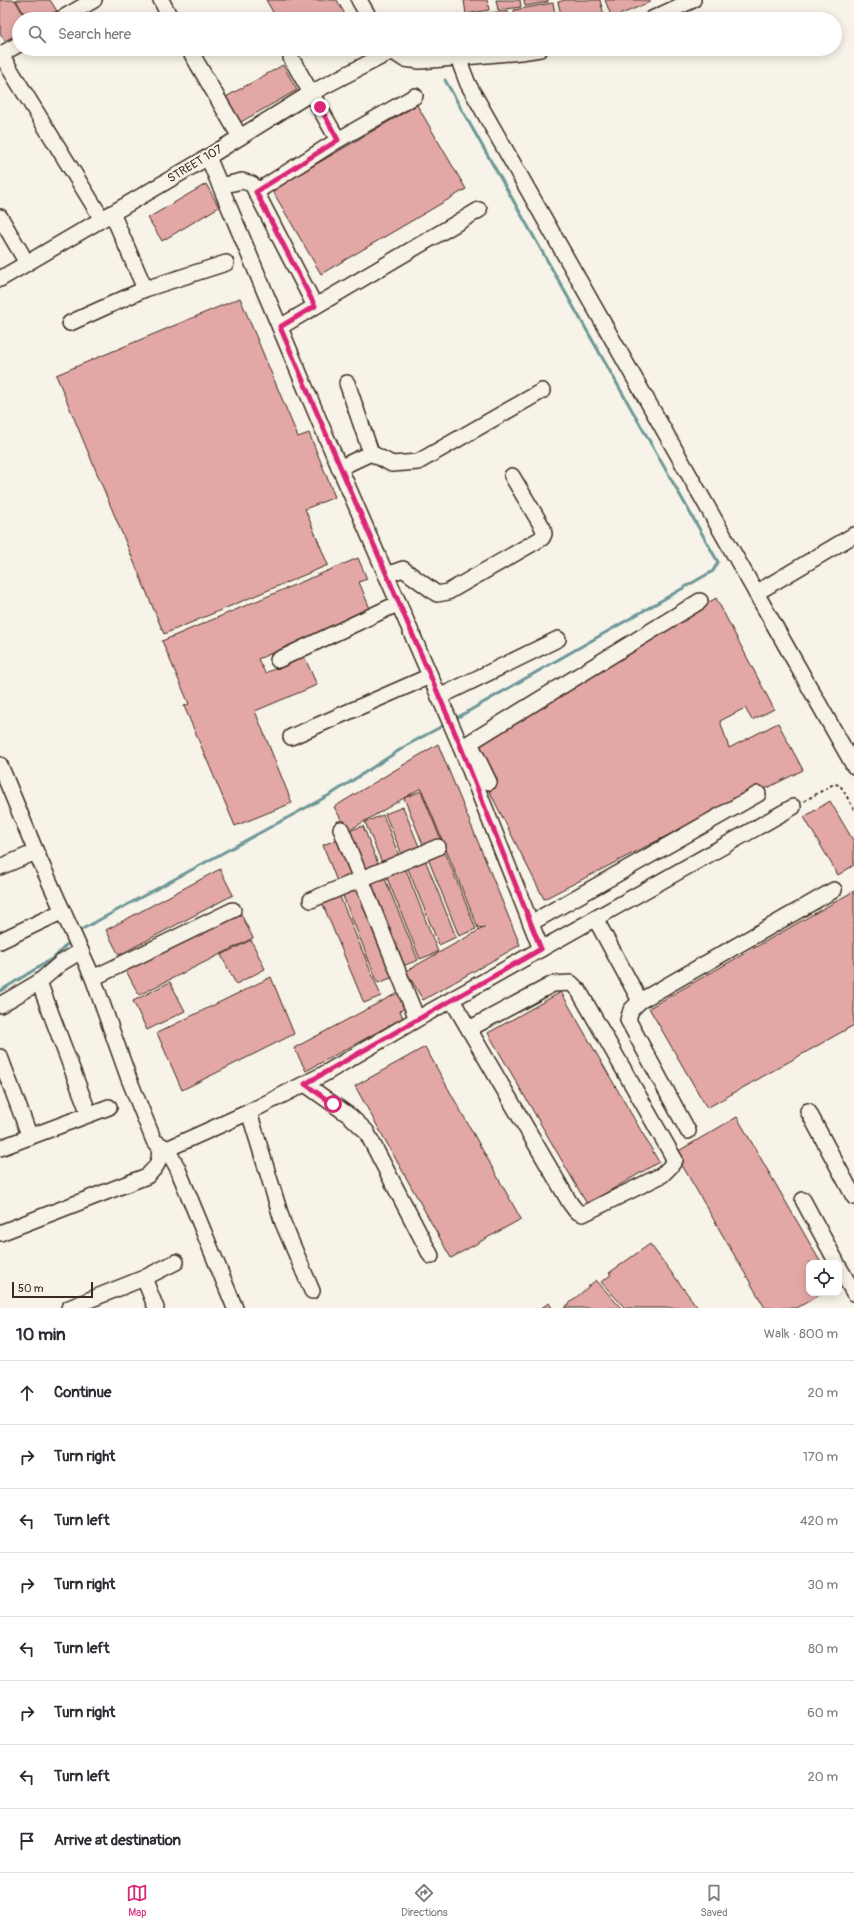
<!DOCTYPE html>
<meta charset="utf-8">
<style>
:root{--surface:#fff;--page:#f7f7f7;--text:#2b2b33;--muted:#7c7c81;--line:#e1e1e2;--accent:#db2777}
body{margin:0;font-family:Pangolin,sans-serif;background:var(--page);color:var(--text)}
.controls{position:absolute;right:12px;bottom:12px;display:grid;overflow:hidden;border-radius:8px;box-shadow:0 2px 10px #0003}
.controls button{width:36px;height:36px;display:grid;place-items:center;padding:0;border:0;border-bottom:1px solid var(--line);background:var(--surface);color:var(--text);font:20px sans-serif}
.scale{position:absolute;left:12px;bottom:10px;width:81px;box-sizing:border-box;padding-left:4px;border:2px solid #3b2a1e;border-top:0;font-size:11px;line-height:14px;white-space:nowrap;color:#3b2a1e;-webkit-text-stroke:3px #f7f3e8;paint-order:stroke}
.stop{position:absolute;width:12px;height:12px;margin:-9px;border:3px solid #db2777;border-radius:50%;background:#fff}
.stop.end{background:#db2777;border-color:#fff;box-shadow:0 1px 4px #0008}
.list{margin:0;padding:0;list-style:none}
h2{display:flex;justify-content:space-between;align-items:center;height:52px;margin:0;padding:0 16px;font-size:17px}
h2 small{font-size:13px;font-weight:400;color:var(--muted)}
.list li{display:grid;grid-template-columns:26px 1fr auto;gap:12px;align-items:center;box-sizing:border-box;height:64px;padding:0 16px;border-top:1px solid var(--line)}
.list b{display:block;font-size:15px;white-space:nowrap}
.list em{font-size:13px;font-style:normal;color:var(--muted)}
.icon{flex:none;width:22px;height:22px;fill:none;stroke:currentColor;stroke-width:2;stroke-linecap:round;stroke-linejoin:round}
.map{position:relative;flex:none;width:854px;height:1308px;overflow:hidden}
.search{position:absolute;background:var(--surface);box-shadow:0 2px 10px #0003;left:12px;right:12px;top:12px;height:44px;display:flex;align-items:center;gap:10px;box-sizing:border-box;padding:0 14px;border-radius:22px;color:var(--muted);font-size:15px}
.sheet{height:564px;background:var(--surface)}
nav{display:flex;justify-content:space-around;align-items:center;box-sizing:border-box;height:56px;border-top:1px solid var(--line);background:var(--surface);font-size:11px;color:var(--muted)}
nav a{display:grid;justify-items:center;gap:2px}
nav .on{color:var(--accent)}
.map>svg:first-child{display:block}
</style>
<div class="map">
<svg width="854" height="1308" viewBox="0 0 854 1308">
<rect width="100%" height="100%" fill="#f7f3e8"/>
<filter id="ink" filterUnits="userSpaceOnUse"><feTurbulence type="fractalNoise" baseFrequency=".025" numOctaves="2"/><feDisplacementMap in="SourceGraphic" scale="8" xChannelSelector="R" yChannelSelector="G"/><feConvolveMatrix kernelMatrix="1 2 1 2 8 2 1 2 1" color-interpolation-filters="sRGB"/></filter>
<g filter="url(#ink)">
<g fill="none" stroke-linecap="round" stroke-linejoin="round">
<!-- stream -->
<g stroke="#6d9797" stroke-width="3">
<path d="M445 80 718 562 713 571 453 720"/>
<path d="M77 932 333 793 409 744 446 724"/>
<path d="M0 991 55 957 71 940"/>
</g>
</g>
<!-- building -->
<g fill="#e3a8a6" stroke="#3b2a1e">
<path d="M0 0H15L26 19H19V33L5 41 0 33Z"/>
<path d="M16 0H50L57 11 42 19H27Z"/>
<path d="M266 0H337L347 18 277 19Z"/>
<path d="M464 0H487L489 10 466 14Z"/>
<path d="M496 0H520L521 7 498 10Z"/>
<path d="M524 0H548V2L525 6Z"/>
<path d="M565 0H600L605 19H562L558 2Z"/>
<path d="M605 0H650V2L612 18Z"/>
<path d="M553 3 556 19H515L514 10Z"/>
<path d="M508 11 509 19H467V15Z"/>
<path d="M283 65 297 90 239 123 224 98Z"/>
<path d="M417 105 466 189 321 274 272 190Z"/>
<path d="M206 184 219 207 162 241 148 218Z"/>
<path d="M240 298 298 437 309 433 335 497 305 509 328 565 164 634 56 375Z"/>
<path d="M358 558 367 579 359 582 371 611 258 659 265 673 304 656 317 685 255 711 292 803 235 826 184 706 189 704 162 641Z"/>
<path d="M716 598 774 709 752 720 745 708 720 721 729 748 778 723 803 770 757 793 756 790 544 899 472 757 477 744Z"/>
<path d="M438 744 520 945 423 1000 406 971 485 927 478 928 421 788 348 831 334 807Z"/>
<path d="M421 791 441 840 424 847 404 798Z"/>
<path d="M830 801 854 842V865L838 875 804 817Z"/>
<path d="M403 807 420 849 403 857 385 814Z"/>
<path d="M383 815 400 858 383 865 365 822Z"/>
<path d="M363 826 379 866 362 873 346 832Z"/>
<path d="M341 838 356 877 338 884 323 845Z"/>
<path d="M444 849 476 929 459 936 427 856Z"/>
<path d="M424 857 456 937 439 945 406 864Z"/>
<path d="M404 865 438 952 420 959 385 873Z"/>
<path d="M220 869 233 895 119 955 106 930Z"/>
<path d="M383 874 418 960 400 967 365 881Z"/>
<path d="M359 884 396 976 378 983 341 891Z"/>
<path d="M854 891V1025L707 1108 649 1008Z"/>
<path d="M338 892 381 996 364 1003 321 900Z"/>
<path d="M240 912 253 938 139 995 125 969Z"/>
<path d="M251 940 265 969 236 984 221 955Z"/>
<path d="M271 977 294 1034 182 1090 157 1033Z"/>
<path d="M170 982 185 1011 147 1030 133 1001Z"/>
<path d="M401 991 409 1006 400 1011 403 1018 306 1071 294 1048Z"/>
<path d="M561 992 659 1162 587 1204 488 1033Z"/>
<path d="M425 1047 521 1219 451 1258 355 1086Z"/>
<path d="M737 1117 821 1263H809V1293H823L797 1308H765L675 1153Z"/>
<path d="M650 1244 698 1308H625L601 1282 611 1275 609 1273Z"/>
<path d="M596 1280 621 1308H564Z"/>
<path d="M549 1303 552 1308H541Z"/>
</g>
<g fill="none" stroke-linecap="round" stroke-linejoin="round">
<defs>
<g id="minor">
<path d="M161 0 171 19"/>
<path d="M359 0 370 19"/>
<path d="M61 19 94 0"/>
<path d="M652 19 693 0"/>
<path d="M189 49 240 137"/>
<path d="M389 49 404 59 420 61 521 52 540 49"/>
<path d="M0 53 102 219"/>
<path d="M0 55 19 44"/>
<path d="M291 58 338 140 415 96"/>
<path d="M458 58 468 84 854 766"/>
<path d="M208 157 321 425 458 740 541 949"/>
<path d="M220 186 242 181 252 184 315 306"/>
<path d="M256 192 338 140"/>
<path d="M112 213 145 289 226 263"/>
<path d="M0 217 27 263"/>
<path d="M0 279 208 157 311 93 390 52"/>
<path d="M70 323 145 289"/>
<path d="M280 327 479 210"/>
<path d="M347 383 371 453"/>
<path d="M339 468 371 453 392 464 418 462 542 391"/>
<path d="M386 575 403 569 437 594 448 592 542 538 544 534 543 528 512 476"/>
<path d="M756 593 854 535"/>
<path d="M278 660 399 603"/>
<path d="M439 697 558 639"/>
<path d="M291 737 430 676"/>
<path d="M470 743 489 782"/>
<path d="M461 748 700 601"/>
<path d="M0 765 36 852 93 978 129 1079 154 1141 167 1149 177 1167 235 1308"/>
<path d="M341 829 417 1019"/>
<path d="M0 867 36 852"/>
<path d="M311 900 438 847"/>
<path d="M595 918 640 1001"/>
<path d="M531 923 758 794"/>
<path d="M0 941 63 911"/>
<path d="M93 978 233 910"/>
<path d="M39 982 89 1114"/>
<path d="M452 1000 570 1203 576 1211 583 1214 662 1175 670 1167 675 1160 579 991 571 983 553 984 469 1029"/>
<path d="M0 1005 39 982 61 963 81 951"/>
<path d="M0 1057 30 1137"/>
<path d="M305 1084 350 1116 366 1131 431 1256"/>
<path d="M808 1111 854 1197"/>
<path d="M249 1112 283 1223 312 1291"/>
<path d="M688 1131 628 1020 631 1010 640 1001 834 890"/>
<path d="M0 1148 109 1107"/>
<path d="M167 1149 249 1112 324 1074 417 1019 793 807"/>
<path d="M803 1200 837 1263"/>
<path d="M0 1233 147 1176C158 1166 161 1160 159 1145"/>
<path d="M839 1267 854 1293"/>
<path d="M144 1278 156 1308"/>
<path d="M69 1308 144 1278 176 1262"/>
</g>
</defs>
<!-- minor casing -->
<use href="#minor" stroke="#3b2a1e" stroke-width="18"/>
<!-- path -->
<path stroke="#3b2a1e" stroke-width="2" stroke-dasharray="3 3" stroke-linecap="butt" d="M804 801 834 784 840 785 854 809"/>
<!-- minor -->
<use href="#minor" stroke="#f7f3e8" stroke-width="15"/>
</g>
</g>
<g fill="none" stroke-linecap="round" stroke-linejoin="round" filter="url(#ink)">
<!-- route -->
<path stroke="#db2777" stroke-width="5" d="M320 107 338 140 256 192 315 306 280 327 458 740 541 949 305 1084 333 1104"/>
</g>
<g text-anchor="middle" dominant-baseline="central" stroke-width="4" stroke-linejoin="round" paint-order="stroke">
<!-- street labels -->
<g font-size="12" fill="#3b2a1e" stroke="#f7f3e8">
<text transform="translate(195 164) rotate(-31)">STREET 107</text>
</g>
</g>
</svg>
<div class="controls">
<button><svg class="icon" aria-label="locate" viewBox="0 0 24 24"><circle cx="12" cy="12" r="6"/><path d="M12 2v4M12 18v4M2 12h4M18 12h4"/></svg></button>
</div>
<div class="scale">50 m</div>
<div class="stop" style="left:333px;top:1104px"></div>
<div class="stop end" style="left:320px;top:107px"></div>
<div class="search"><svg class="icon" aria-label="search" viewBox="0 0 24 24"><circle cx="10" cy="10" r="6"/><path d="M15 15l6 6"/></svg>Search here</div>
</div>
<section class="sheet">
<h2>10 min<small>Walk · 800 m</small></h2>
<ul class="list">
<li><svg class="icon" aria-label="ahead" viewBox="0 0 24 24"><path d="M12 20V5M6 11l6-6 6 6"/></svg><div><b>Continue</b></div><em>20 m</em></li>
<li><svg class="icon" aria-label="right" viewBox="0 0 24 24"><path d="M7 20v-9h11M14 6l5 5-5 5"/></svg><div><b>Turn right</b></div><em>170 m</em></li>
<li><svg class="icon" aria-label="left" viewBox="0 0 24 24"><path d="M17 20v-9H6M10 6l-5 5 5 5"/></svg><div><b>Turn left</b></div><em>420 m</em></li>
<li><svg class="icon" aria-label="right" viewBox="0 0 24 24"><path d="M7 20v-9h11M14 6l5 5-5 5"/></svg><div><b>Turn right</b></div><em>30 m</em></li>
<li><svg class="icon" aria-label="left" viewBox="0 0 24 24"><path d="M17 20v-9H6M10 6l-5 5 5 5"/></svg><div><b>Turn left</b></div><em>80 m</em></li>
<li><svg class="icon" aria-label="right" viewBox="0 0 24 24"><path d="M7 20v-9h11M14 6l5 5-5 5"/></svg><div><b>Turn right</b></div><em>60 m</em></li>
<li><svg class="icon" aria-label="left" viewBox="0 0 24 24"><path d="M17 20v-9H6M10 6l-5 5 5 5"/></svg><div><b>Turn left</b></div><em>20 m</em></li>
<li><svg class="icon" aria-label="arrive" viewBox="0 0 24 24"><path d="M6 21V4h12l-3 4 3 4H6"/></svg><div><b>Arrive at destination</b></div></li>
</ul>
</section>
<nav>
<a class="on"><svg class="icon" aria-label="map" viewBox="0 0 24 24"><path d="M3 6l6-2 6 2 6-2v14l-6 2-6-2-6 2zM9 4v14M15 6v14"/></svg>Map</a>
<a><svg class="icon" aria-label="directions" viewBox="0 0 24 24"><path d="M12 3l9 9-9 9-9-9zM9 14v-3h6M13 9l2 2-2 2"/></svg>Directions</a>
<a><svg class="icon" aria-label="saved" viewBox="0 0 24 24"><path d="M7 4h10v16l-5-4-5 4z"/></svg>Saved</a>
</nav>
